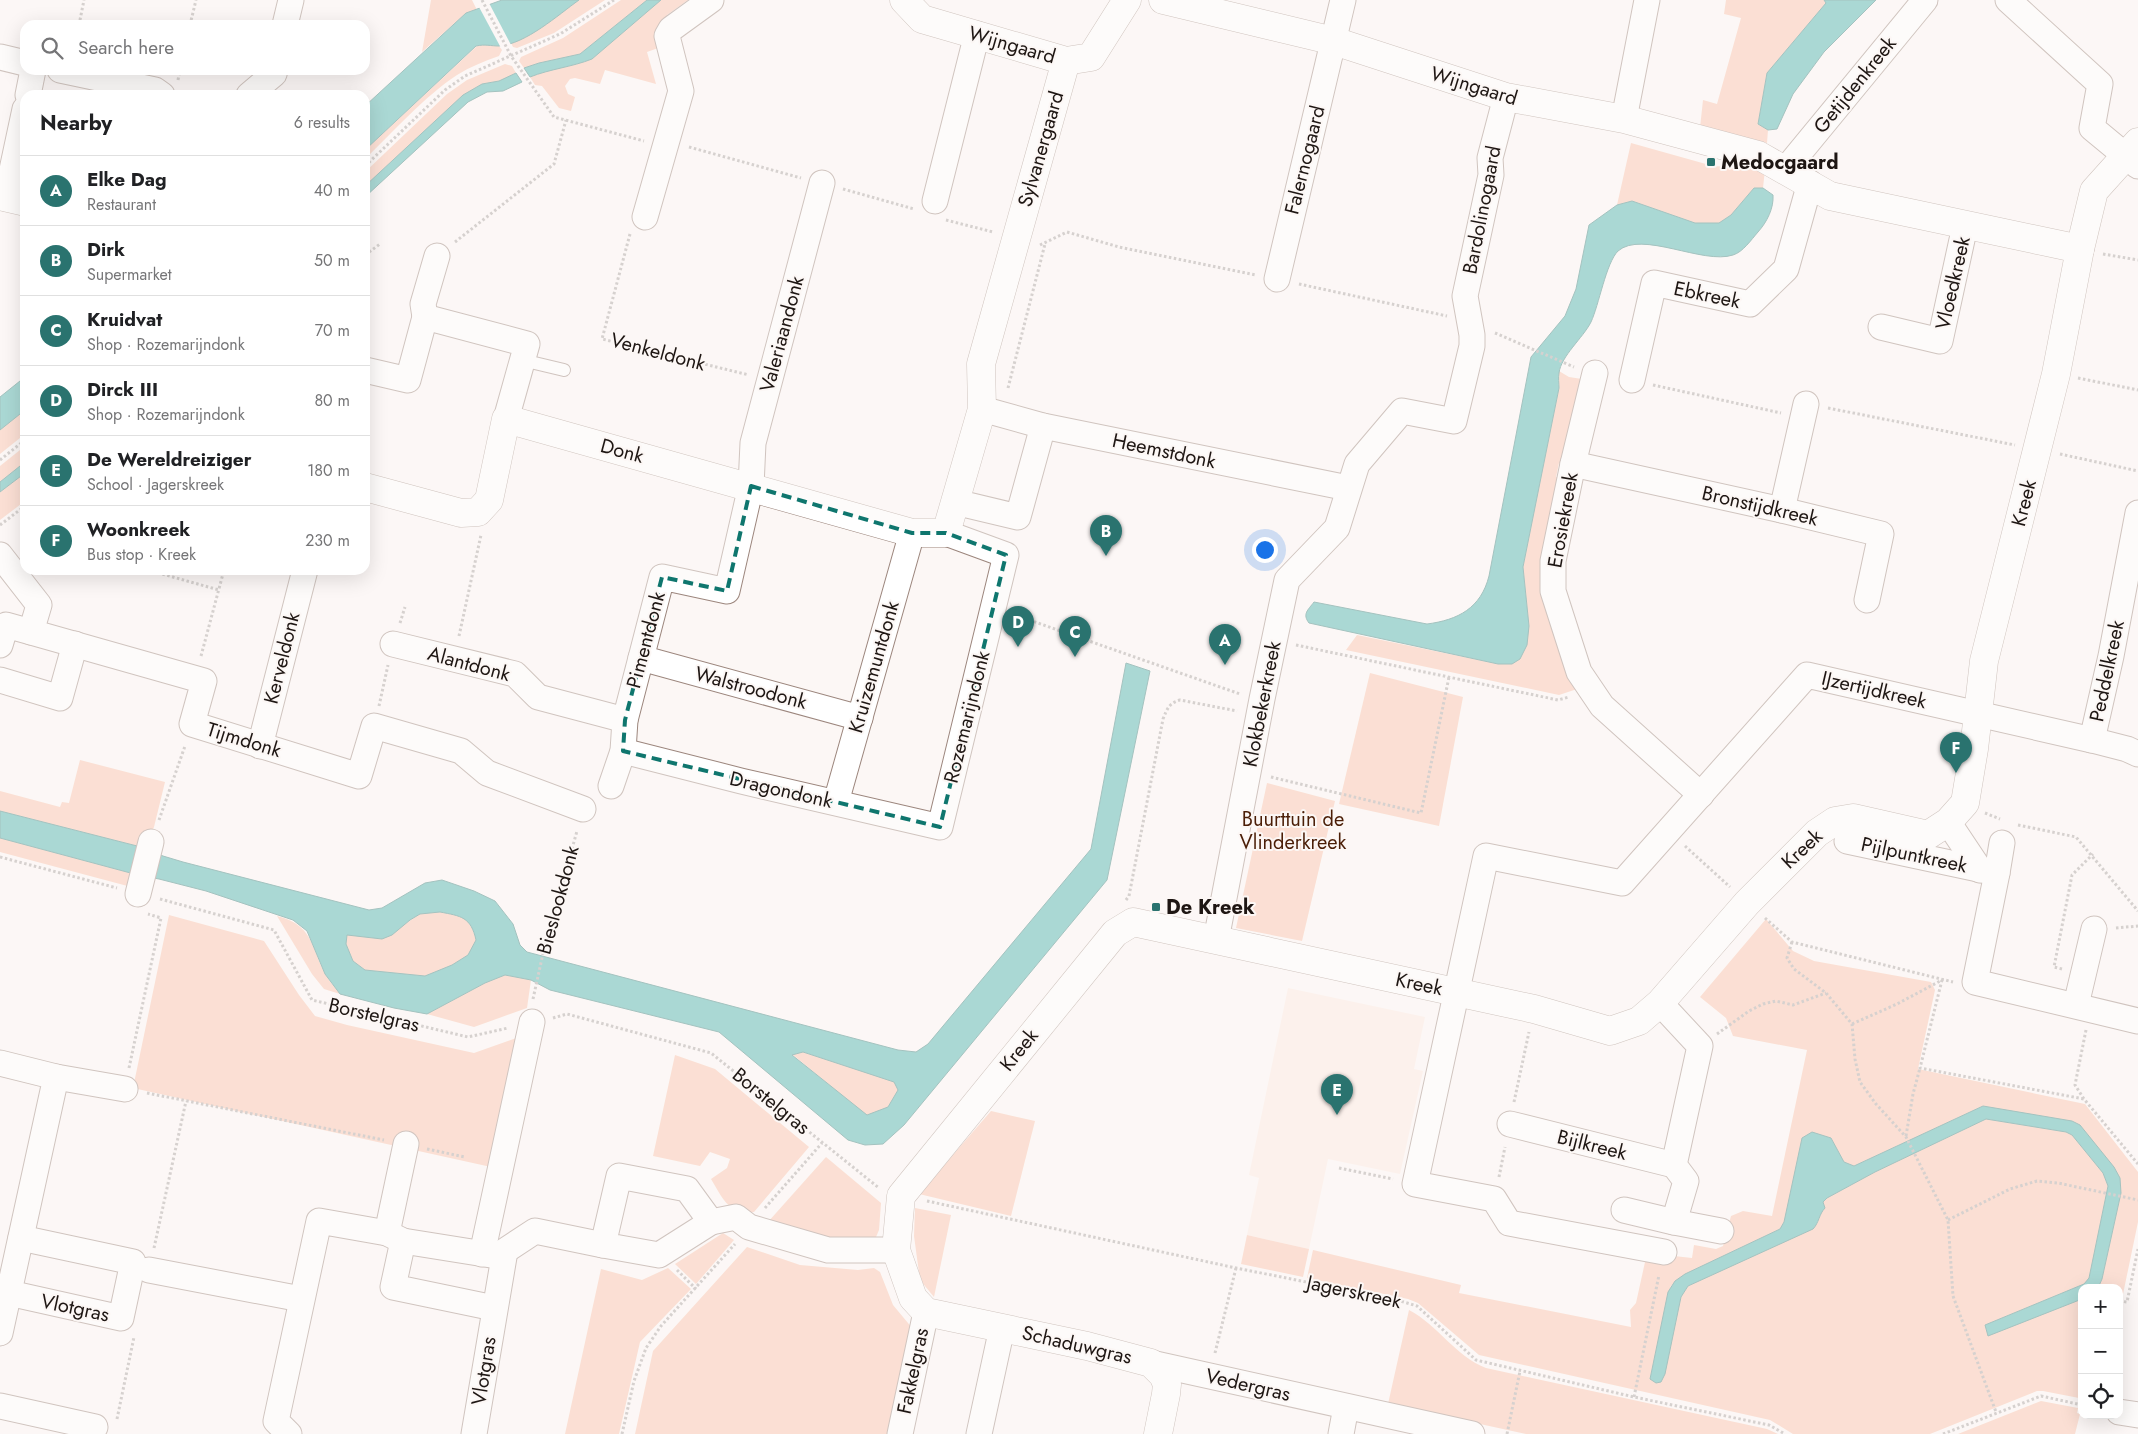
<!DOCTYPE html>
<meta charset="utf-8">
<style>
:root{--surface:#fff;--page:#f2f2f2;--text:#202124;--muted:#757577;--line:#e0e0e0;--accent:#2a736f}
body{margin:0;font-family:Jost,sans-serif;background:var(--page);color:var(--text)}
.controls{position:absolute;right:15px;bottom:15px;display:grid;overflow:hidden;border-radius:10px;box-shadow:0 5px 20px #0002}
.controls button{width:45px;height:45px;display:grid;place-items:center;padding:0;border:0;border-bottom:1px solid var(--line);background:var(--surface);color:var(--text);font:25px sans-serif}
.you{position:absolute;left:1264px;top:549px;width:18px;height:18px;margin:-12px;border:4px solid #fff;border-radius:50%;background:#1a73e8;box-shadow:0 0 0 8px #1a73e833}
.badge{display:grid;place-items:center;width:32px;height:32px;border-radius:50%;background:var(--accent);color:#fff;font-size:16px;font-weight:700}
.pin{position:absolute;translate:-50% -41px;filter:drop-shadow(0 1px 2px #0008)}
.pin::after{content:'';position:absolute;top:26px;width:18px;height:15px;background:inherit;clip-path:polygon(0 0,100% 0,50% 100%)}
.list{margin:0;padding:0;list-style:none}
h2{display:flex;justify-content:space-between;align-items:center;height:65px;margin:0;padding:0 20px;font-size:21px}
h2 small{font-size:16px;font-weight:400;color:var(--muted)}
.list li{display:grid;grid-template-columns:32px 1fr auto;gap:15px;align-items:center;box-sizing:border-box;height:70px;padding:0 20px;border-top:1px solid var(--line)}
.list b{display:block;font-size:19px;white-space:nowrap}
.list p{margin:0;font-size:16px;white-space:nowrap;color:var(--muted)}
.list em{font-size:16px;font-style:normal;color:var(--muted)}
.icon{flex:none;width:28px;height:28px;fill:none;stroke:currentColor;stroke-width:2;stroke-linecap:round;stroke-linejoin:round}
.map{position:relative;flex:none;width:2138px;height:1434px;overflow:hidden}
.search{position:absolute;background:var(--surface);box-shadow:0 5px 20px #0002;left:20px;top:20px;width:350px;height:55px;display:flex;align-items:center;gap:12px;box-sizing:border-box;padding:0 18px;border-radius:15px;color:var(--muted);font-size:19px}
.panel{position:absolute;background:var(--surface);box-shadow:0 5px 20px #0002;left:20px;top:90px;width:350px;height:485px;border-radius:15px}
.map>svg:first-child{display:block}
</style>
<div class="map">
<svg width="2138" height="1434" viewBox="0 0 2138 1434">
<rect width="100%" height="100%" fill="#fcf7f5"/>
<!-- built -->
<path fill="#fde9e1" d="M1288 988 1425 1017 1414 1069 1423 1071 1400 1174 1328 1159 1309 1249 1247 1235 1259 1178 1249 1175Z"/>
<!-- green -->
<g fill="#fac2aa">
<path d="M431 0H472L477 10 466 13 422 52Z"/>
<path d="M579 0H605L554 33 517 48 513 47 511 43 535 31Z"/>
<path d="M621 0H647L580 54 539 63 524 68 519 61 521 57 563 38Z"/>
<path d="M661 0H688L667 15 670 20 661 47 647 52 656 84 605 70 600 84 575 78 570 79 565 86 568 94 575 97 571 111 559 108 542 86 535 85 530 77C550 69 572 67 592 59Z"/>
<path d="M1726 0H1824L1826 3 1767 73 1758 124 1768 130 1767 143 1700 128 1703 100 1717 104 1741 18 1724 14Z"/>
<path d="M484 44 499 46 502 50 499 56C484 61 470 67 457 75 426 95 392 133 365 159V150L477 46Z"/>
<path d="M505 64 512 66 516 73 499 81 482 84 463 95 365 186V172L447 94 467 80Z"/>
<path d="M1631 143 1713 166 1765 169 1763 188H1754L1731 215 1719 223H1695L1632 201 1617 205Z"/>
<path d="M1559 371 1569 377 1582 379 1565 464 1559 463 1556 477 1561 478 1544 562 1580 688 1559 695 1346 650 1357 635 1498 664 1529 626 1523 567 1559 388Z"/>
<path d="M25 410V434L0 454V430Z"/>
<path d="M25 446V462L0 482V466Z"/>
<path d="M25 473V501L0 520V492Z"/>
<path d="M1370 673 1463 697 1439 826 1339 804Z"/>
<path d="M80 760 165 782 154 827 145 848 0 811V791L60 807 62 802 69 803Z"/>
<path d="M1267 783 1335 801 1302 941 1236 928Z"/>
<path d="M0 838 138 875 135 888 0 852Z"/>
<path d="M440 912C462 916 471 917 476 941L468 955 452 965 425 976 365 970 353 961 346 944 347 934 382 939 420 914Z"/>
<path d="M169 915 264 941 299 995 315 1016 347 1025 474 1053 519 1037 491 1167 133 1088Z"/>
<path d="M277 916C312 925 310 943 324 972 328 980 335 987 340 994L324 989 312 974Z"/>
<path d="M1766 919 1793 951 1814 961 1931 982 1935 990 1918 1069 2085 1104 2138 1172V1222L2122 1299 2119 1298V1288H2098L2102 1279 2121 1193 2080 1125 1983 1106 1854 1166 1844 1162 1831 1138 1780 1229 1685 1274 1671 1286 1650 1378 1681 1297 1688 1286 1817 1224 1821 1212 1825 1208 1823 1202 1827 1198 1875 1172 1986 1119 2066 1132 2072 1135 2103 1173 2108 1186 2092 1268 2089 1278 2084 1284 1985 1325 1989 1335 2082 1299V1387L2079 1398 2043 1391H2037L1930 1434H1793L1770 1420 1479 1355 1418 1303 1408 1299 1307 1278 1313 1250 1461 1285 1459 1293 1631 1327 1630 1310 1636 1303 1647 1253 1692 1258 1694 1245 1716 1249 1723 1246 1731 1216 1743 1211 1772 1216 1807 1050 1733 1036 1726 1018 1700 997Z"/>
<path d="M505 975 531 980 527 1008 474 1027 427 1014 485 983Z"/>
<path d="M803 1052 895 1082 898 1090 888 1107 867 1116 792 1054Z"/>
<path d="M675 1055 715 1069 809 1147 754 1212C728 1214 723 1199 711 1179L727 1168 730 1159 710 1152 700 1166 653 1156Z"/>
<path d="M991 1111 1035 1121 1011 1216 919 1194Z"/>
<path d="M826 1157 881 1203 879 1230 876 1237 842 1243 768 1222Z"/>
<path d="M915 1208 951 1215 934 1297 920 1280 914 1236Z"/>
<path d="M723 1233 734 1240 696 1284 675 1264Z"/>
<path d="M1247 1235 1309 1249 1303 1277 1241 1264Z"/>
<path d="M747 1247 800 1265 858 1270 874 1268 880 1272 893 1305 913 1329 888 1434H635L653 1351Z"/>
<path d="M668 1268 691 1289 640 1342 619 1434H565L601 1269 642 1280Z"/>
<path d="M1409 1310C1438 1325 1455 1356 1486 1368L1767 1429 1778 1434H1526L1388 1404Z"/>
<path d="M2041 1401 2078 1408 2077 1413 2080 1414 2075 1434H1958Z"/>
</g>
<!-- water -->
<g fill="#47b1ab" stroke="#3b827d" fill-rule="evenodd">
<path d="M502 0H579C558 15 526 44 499 46 491 46 485 44 476 46L365 150V106L466 13Z"/>
<path d="M647 0H661L592 59C572 67 550 69 530 77L524 68 539 63 580 54Z"/>
<path d="M1824 0H1876L1824 52 1793 94 1777 129 1768 130 1758 124 1767 73 1826 3Z"/>
<path d="M516 73 522 82 503 91 487 92 468 102 365 197V186L463 95 482 84 499 81Z"/>
<path d="M1754 188H1763L1773 195C1774 208 1767 222 1758 232 1751 240 1743 252 1733 255 1703 265 1642 230 1618 251 1606 263 1599 305 1591 322 1583 338 1561 356 1559 373 1558 378 1559 383 1559 388L1523 567 1529 626 1527 645 1520 659 1512 664H1498L1309 623C1302 614 1308 610 1314 602L1427 624C1458 620 1481 608 1489 576L1531 357 1565 316 1576 289 1589 225 1617 205 1632 201 1695 223H1719L1731 215Z"/>
<path d="M25 377V410L0 430V397Z"/>
<path d="M25 462V473L0 492V482Z"/>
<path d="M1126 663 1150 671 1107 880 904 1125 883 1144 865 1145 848 1140 719 1032 550 990 531 980 505 975 485 983 427 1014 394 1008 340 994 325 974 307 931 293 920 206 891 159 879 138 875 0 838V811L145 848 163 856 183 862 369 910 382 908 425 883 442 880 474 891 495 901 513 924 520 945 527 952 898 1050 916 1052 928 1044 1091 849ZM440 912C461 916 471 917 476 940L468 955 452 965 425 976 365 970 353 961 346 944 347 935 382 939 392 935 410 920 420 914ZM803 1052 894 1082 898 1090 888 1107 867 1115 792 1055Z"/>
<path d="M1983 1106 2072 1121 2080 1125 2114 1167 2120 1178 2121 1193 2102 1279 2098 1288H2082V1299L1988 1336 1985 1325 2084 1284 2089 1278 2108 1186 2103 1173 2072 1135 2066 1132 1986 1119 1875 1172 1827 1198 1823 1202 1825 1208C1819 1214 1819 1223 1813 1229L1688 1286 1681 1297 1665 1374 1661 1382 1656 1383 1650 1379 1668 1292 1675 1281 1685 1274 1780 1229 1784 1222 1802 1138 1812 1132 1831 1138 1844 1162 1854 1166Z"/>
</g>
<!-- pier -->
<path fill="#fcf7f5" d="M489 3 511 45 501 48 479 7Z"/>
<g fill="none" stroke-linecap="round" stroke-linejoin="round">
<defs>
<path id="lane" d="M522 360 564 370"/>
<g id="street">
<path d="M2008 0 2100 84 2092 128 2138 166"/>
<path d="M285 25 291 0"/>
<path d="M0 57 25 63"/>
<path d="M60 70 155 90 162 95"/>
<path d="M28 95 33 70"/>
<path d="M249 95 274 74 275 70"/>
<path d="M1624 119 1647 0"/>
<path d="M1786 169 1925 0"/>
<path d="M6 198 25 109"/>
<path d="M935 201 977 34"/>
<path d="M645 217 681 91 667 36 671 29 711 0"/>
<path d="M1277 279 1343 0"/>
<path d="M425 317 423 304 437 256"/>
<path d="M1881 327 1940 341 1965 226"/>
<path d="M365 370 408 380 425 317 527 344 506 419"/>
<path d="M1595 373 1573 464 1553 561V591L1579 672 1602 706 1701 795"/>
<path d="M1632 380 1654 283 1750 304 1786 269 1810 183"/>
<path d="M982 409 1043 426 1348 488"/>
<path d="M1573 464 1782 510 1881 534 1867 600"/>
<path d="M955 502 1018 517 1043 426"/>
<path d="M1782 510 1806 404"/>
<path d="M0 555 39 605 31 632 6 625 0 645"/>
<path d="M31 632 204 681 192 724 359 776 374 726 461 751 487 773 583 809"/>
<path d="M393 644 515 674 538 697 625 720"/>
<path d="M641 658 860 718"/>
<path d="M0 680 60 698 75 644"/>
<path d="M2092 740 2111 656 2138 513"/>
<path d="M260 746 305 570"/>
<path d="M623 751 741 781 940 827 1006 555 946 533"/>
<path d="M611 786 623 751 625 720 662 577 727 591 751 486 753 443 822 183"/>
<path d="M836 802 912 533"/>
<path d="M1948 822 1980 870"/>
<path d="M1847 841 1997 873 2002 843"/>
<path d="M1997 873 1975 982 2138 1021"/>
<path d="M138 894 151 842"/>
<path d="M1216 940 1262 699 1287 580 1337 528 1357 464 1402 411 1454 421 1472 346V335L1465 296 1491 175 1490 158 1506 97"/>
<path d="M2076 1005 2094 929"/>
<path d="M0 1063 56 1077 0 1333"/>
<path d="M56 1077 125 1089"/>
<path d="M1510 1124 1674 1165"/>
<path d="M619 1176 687 1189 711 1222 659 1255 603 1245Z"/>
<path d="M1624 1210 1674 1222 1686 1181 1674 1165 1700 1046 1660 1003"/>
<path d="M711 1222 736 1217 749 1227 828 1250H896"/>
<path d="M1674 1222 1721 1231"/>
<path d="M387 1233 406 1144"/>
<path d="M403 1241 393 1287 494 1308"/>
<path d="M1664 1252 1509 1223 1494 1199 1415 1184 1486 856 1622 883 1807 675 2092 740 2127 749 2138 754"/>
<path d="M482 1254 532 1022"/>
<path d="M149 1270 301 1299"/>
<path d="M9 1293 121 1318 133 1262 21 1238"/>
<path d="M1151 1363 1472 1434"/>
<path d="M0 1406 95 1427"/>
<path d="M2119 1412 2138 1415"/>
<path d="M289 1434 276 1421 319 1221 387 1233 403 1241 497 1256 535 1231 603 1245"/>
<path d="M474 1434 504 1257 497 1256"/>
<path d="M900 1434 926 1312"/>
<path d="M979 1434 1002 1328"/>
<path d="M1341 1434 1346 1407"/>
</g>
<g id="secondary">
<path d="M904 0 922 19 1066 61 1091 57 1127 0"/>
<path d="M1163 0 1334 41 1506 97 1624 119 1758 155 1830 196 2080 249"/>
<path d="M0 196 25 202"/>
<path d="M365 487 461 513 478 512 489 500 506 419 912 533H946L982 409 981 364 1066 61"/>
<path d="M1158 1434 1166 1394 1167 1384 1163 1375 1151 1363 1087 1346 926 1312 913 1298 896 1250 901 1196 1115 933 1133 922 1534 1009 1610 1031 1639 1021 1660 1003 1747 903 1817 833 1835 821 1853 818 1928 835 1948 822 1965 803 1974 749 1984 661 2056 374 2080 249 2094 191 2138 142"/>
</g>
</defs>
<!-- lane casing -->
<use href="#lane" stroke="#9c867d" stroke-width="14"/>
<!-- street casing -->
<use href="#street" stroke="#9c867d" stroke-width="27"/>
<!-- secondary casing -->
<use href="#secondary" stroke="#9c867d" stroke-width="29"/>
<!-- path -->
<g stroke="#a9a2a0" stroke-width="3" stroke-dasharray="2.5 2.5" stroke-linecap="butt">
<path d="M482 0 511 56 554 117 644 141"/>
<path d="M79 25 84 0"/>
<path d="M190 25 196 0"/>
<path d="M178 80 180 70"/>
<path d="M689 147 801 178"/>
<path d="M365 166 445 90 465 76 560 34 614 0"/>
<path d="M843 189 914 209"/>
<path d="M946 220 993 232"/>
<path d="M630 234 602 339 749 375"/>
<path d="M455 242 554 164 566 120"/>
<path d="M1040 245 1067 232 1119 247 1256 275"/>
<path d="M2103 254 2138 260"/>
<path d="M365 255 380 244"/>
<path d="M1299 284 1447 316"/>
<path d="M1495 333 1574 367"/>
<path d="M2078 378 2138 390"/>
<path d="M1653 385 1781 413"/>
<path d="M1008 388 1045 244"/>
<path d="M1828 408 2015 445"/>
<path d="M2060 454 2138 471"/>
<path d="M0 460 25 440"/>
<path d="M0 525 25 506"/>
<path d="M148 570 219 590"/>
<path d="M1015 615 1240 694"/>
<path d="M400 623 405 607"/>
<path d="M459 636 481 535"/>
<path d="M1296 645 1558 700 1569 697"/>
<path d="M201 656 224 570"/>
<path d="M379 706 388 665"/>
<path d="M1271 777 1421 813 1449 677"/>
<path d="M1985 813 2000 819"/>
<path d="M159 820 185 746"/>
<path d="M2018 825 2076 837 2138 911"/>
<path d="M1685 846 1730 887"/>
<path d="M0 857 117 888"/>
<path d="M160 899 274 930 312 1000 468 1037 508 1028"/>
<path d="M1126 900 1129 896 1163 719C1167 709 1169 703 1180 700L1237 711"/>
<path d="M1765 918 1792 942 1953 982"/>
<path d="M2116 928 2138 926"/>
<path d="M1792 942 1787 958 1794 969 1826 993 1852 1024 1855 1059 1860 1082 1876 1104 1906 1137 1948 1220 1953 1296 1996 1412"/>
<path d="M2062 969 2054 967 2072 875 2093 854"/>
<path d="M533 999 544 949 577 831"/>
<path d="M553 1018 567 1014 711 1053 879 1188"/>
<path d="M1852 1024 1897 1004 1942 980 1920 1068 2084 1099"/>
<path d="M2086 1030 2075 1085 2084 1099 2138 1164"/>
<path d="M1717 1034 1749 1011 1763 1004 1776 1001 1793 1005 1826 993"/>
<path d="M129 1068 161 918 148 914"/>
<path d="M147 1093 384 1140"/>
<path d="M1514 1102 1529 1032"/>
<path d="M1906 1136 1913 1094 1920 1068"/>
<path d="M427 1149 465 1157"/>
<path d="M1339 1168 1393 1179"/>
<path d="M1499 1177 1505 1147"/>
<path d="M927 1201 1236 1268 1397 1300 1417 1306 1476 1360 1634 1397 1769 1425 1785 1434"/>
<path d="M765 1208 822 1143"/>
<path d="M1948 1220 2010 1189 2037 1181 2058 1183 2138 1200"/>
<path d="M154 1248 186 1101"/>
<path d="M677 1270 696 1289"/>
<path d="M2119 1301 2127 1302 2138 1249"/>
<path d="M1215 1353 1236 1268"/>
<path d="M1634 1397 1659 1275"/>
<path d="M117 1419 134 1337"/>
<path d="M622 1434 634 1381 646 1348 661 1326 735 1244"/>
<path d="M1507 1434 1520 1371"/>
<path d="M1943 1434 2041 1396 2082 1405"/>
</g>
<!-- lane -->
<use href="#lane" stroke="#fff" stroke-width="12"/>
<!-- street -->
<use href="#street" stroke="#fff" stroke-width="25"/>
<!-- secondary -->
<use href="#secondary" stroke="#fff" stroke-width="28"/>
</g>
<!-- marked area -->
<path d="M0 0H2138V1434H0ZM751 486 912 533H946L1006 555 940 827 623 751 625 720 662 577 727 591Z" fill="#fcf7f5" fill-opacity=".55" fill-rule="evenodd"/>
<path fill="none" stroke="#0f766e" stroke-width="4" stroke-dasharray="10 6" stroke-linejoin="round" d="M751 486 912 533H946L1006 555 940 827 623 751 625 720 662 577 727 591Z"/>
<!-- markers -->
<g fill="#2a736f" stroke="#fcf7f5" stroke-width="2">
<rect x="1706" y="157" width="10" height="10" rx="2.5"/>
<rect x="1151" y="902" width="10" height="10" rx="2.5"/>
</g>
<g text-anchor="middle" dominant-baseline="central" stroke-width="4" stroke-linejoin="round" paint-order="stroke">
<!-- street labels -->
<g font-size="20" fill="#1e1613" stroke="#fcf7f5">
<text transform="translate(1012 45) rotate(16)">Wijngaard</text>
<text transform="translate(1855 85) rotate(-51)">Getijdenkreek</text>
<text transform="translate(1474 86) rotate(17)">Wijngaard</text>
<text transform="translate(1041 149) rotate(-74)">Sylvanergaard</text>
<text transform="translate(1305 160) rotate(-76)">Falernogaard</text>
<text transform="translate(1482 210) rotate(-79)">Bardolinogaard</text>
<text transform="translate(1953 283) rotate(-77)">Vloedkreek</text>
<text transform="translate(1707 295) rotate(12)">Ebkreek</text>
<text transform="translate(782 334) rotate(-75)">Valeriaandonk</text>
<text transform="translate(658 352) rotate(15)">Venkeldonk</text>
<text transform="translate(622 451) rotate(15)">Donk</text>
<text transform="translate(1164 451) rotate(12)">Heemstdonk</text>
<text transform="translate(2024 503) rotate(-76)">Kreek</text>
<text transform="translate(1760 506) rotate(13)">Bronstijdkreek</text>
<text transform="translate(1563 520) rotate(-80)">Erosiekreek</text>
<text transform="translate(646 640) rotate(-75)">Pimentdonk</text>
<text transform="translate(282 658) rotate(-76)">Kerveldonk</text>
<text transform="translate(469 664) rotate(15)">Alantdonk</text>
<text transform="translate(874 667) rotate(-74)">Kruizemuntdonk</text>
<text transform="translate(2107 671) rotate(-78)">Peddelkreek</text>
<text transform="translate(751 688) rotate(15)">Walstroodonk</text>
<text transform="translate(1874 690) rotate(13)">IJzertijdkreek</text>
<text transform="translate(1262 704) rotate(-79)">Klokbekerkreek</text>
<text transform="translate(967 717) rotate(-76)">Rozemarijndonk</text>
<text transform="translate(244 740) rotate(17)">Tijmdonk</text>
<text transform="translate(781 790) rotate(13)">Dragondonk</text>
<text transform="translate(1802 849) rotate(-43)">Kreek</text>
<text transform="translate(1914 855) rotate(12)">Pijlpuntkreek</text>
<text transform="translate(558 900) rotate(-75)">Bieslookdonk</text>
<text transform="translate(1419 984) rotate(12)">Kreek</text>
<text transform="translate(374 1015) rotate(13)">Borstelgras</text>
<text transform="translate(1019 1050) rotate(-51)">Kreek</text>
<text transform="translate(771 1101) rotate(39)">Borstelgras</text>
<text transform="translate(1592 1145) rotate(14)">Bijlkreek</text>
<text transform="translate(1354 1292) rotate(12)">Jagerskreek</text>
<text transform="translate(75 1308) rotate(12)">Vlotgras</text>
<text transform="translate(1077 1345) rotate(13)">Schaduwgras</text>
<text transform="translate(484 1371) rotate(-81)">Vlotgras</text>
<text transform="translate(913 1371) rotate(-78)">Fakkelgras</text>
<text transform="translate(1248 1385) rotate(13)">Vedergras</text>
</g>
<!-- poi labels -->
<g font-size="20" font-weight="bold" fill="#1e1613" stroke="#fcf7f5" text-anchor="start">
<text x="1721" y="162">Medocgaard</text>
<text x="1166" y="907">De Kreek</text>
</g>
<!-- park labels -->
<g font-size="20" fill="#4b1e07" stroke="#fcf7f5">
<text x="1293" y="819">Buurttuin de<tspan x="1293" dy="23">Vlinderkreek</tspan></text>
</g>
</g>
</svg>
<div class="controls">
<button>+</button>
<button>−</button>
<button><svg class="icon" aria-label="locate" viewBox="0 0 24 24"><circle cx="12" cy="12" r="6"/><path d="M12 2v4M12 18v4M2 12h4M18 12h4"/></svg></button>
</div>
<div class="you"></div>
<div class="pin badge" style="left:1225px;top:665px">A</div>
<div class="pin badge" style="left:1106px;top:556px">B</div>
<div class="pin badge" style="left:1075px;top:657px">C</div>
<div class="pin badge" style="left:1018px;top:647px">D</div>
<div class="pin badge" style="left:1337px;top:1115px">E</div>
<div class="pin badge" style="left:1956px;top:773px">F</div>
<div class="search"><svg class="icon" aria-label="search" viewBox="0 0 24 24"><circle cx="10" cy="10" r="6"/><path d="M15 15l6 6"/></svg>Search here</div>
<section class="panel">
<h2>Nearby<small>6 results</small></h2>
<ul class="list">
<li><span class="badge">A</span><div><b>Elke Dag</b><p>Restaurant</p></div><em>40 m</em></li>
<li><span class="badge">B</span><div><b>Dirk</b><p>Supermarket</p></div><em>50 m</em></li>
<li><span class="badge">C</span><div><b>Kruidvat</b><p>Shop · Rozemarijndonk</p></div><em>70 m</em></li>
<li><span class="badge">D</span><div><b>Dirck III</b><p>Shop · Rozemarijndonk</p></div><em>80 m</em></li>
<li><span class="badge">E</span><div><b>De Wereldreiziger</b><p>School · Jagerskreek</p></div><em>180 m</em></li>
<li><span class="badge">F</span><div><b>Woonkreek</b><p>Bus stop · Kreek</p></div><em>230 m</em></li>
</ul>
</section>
</div>
